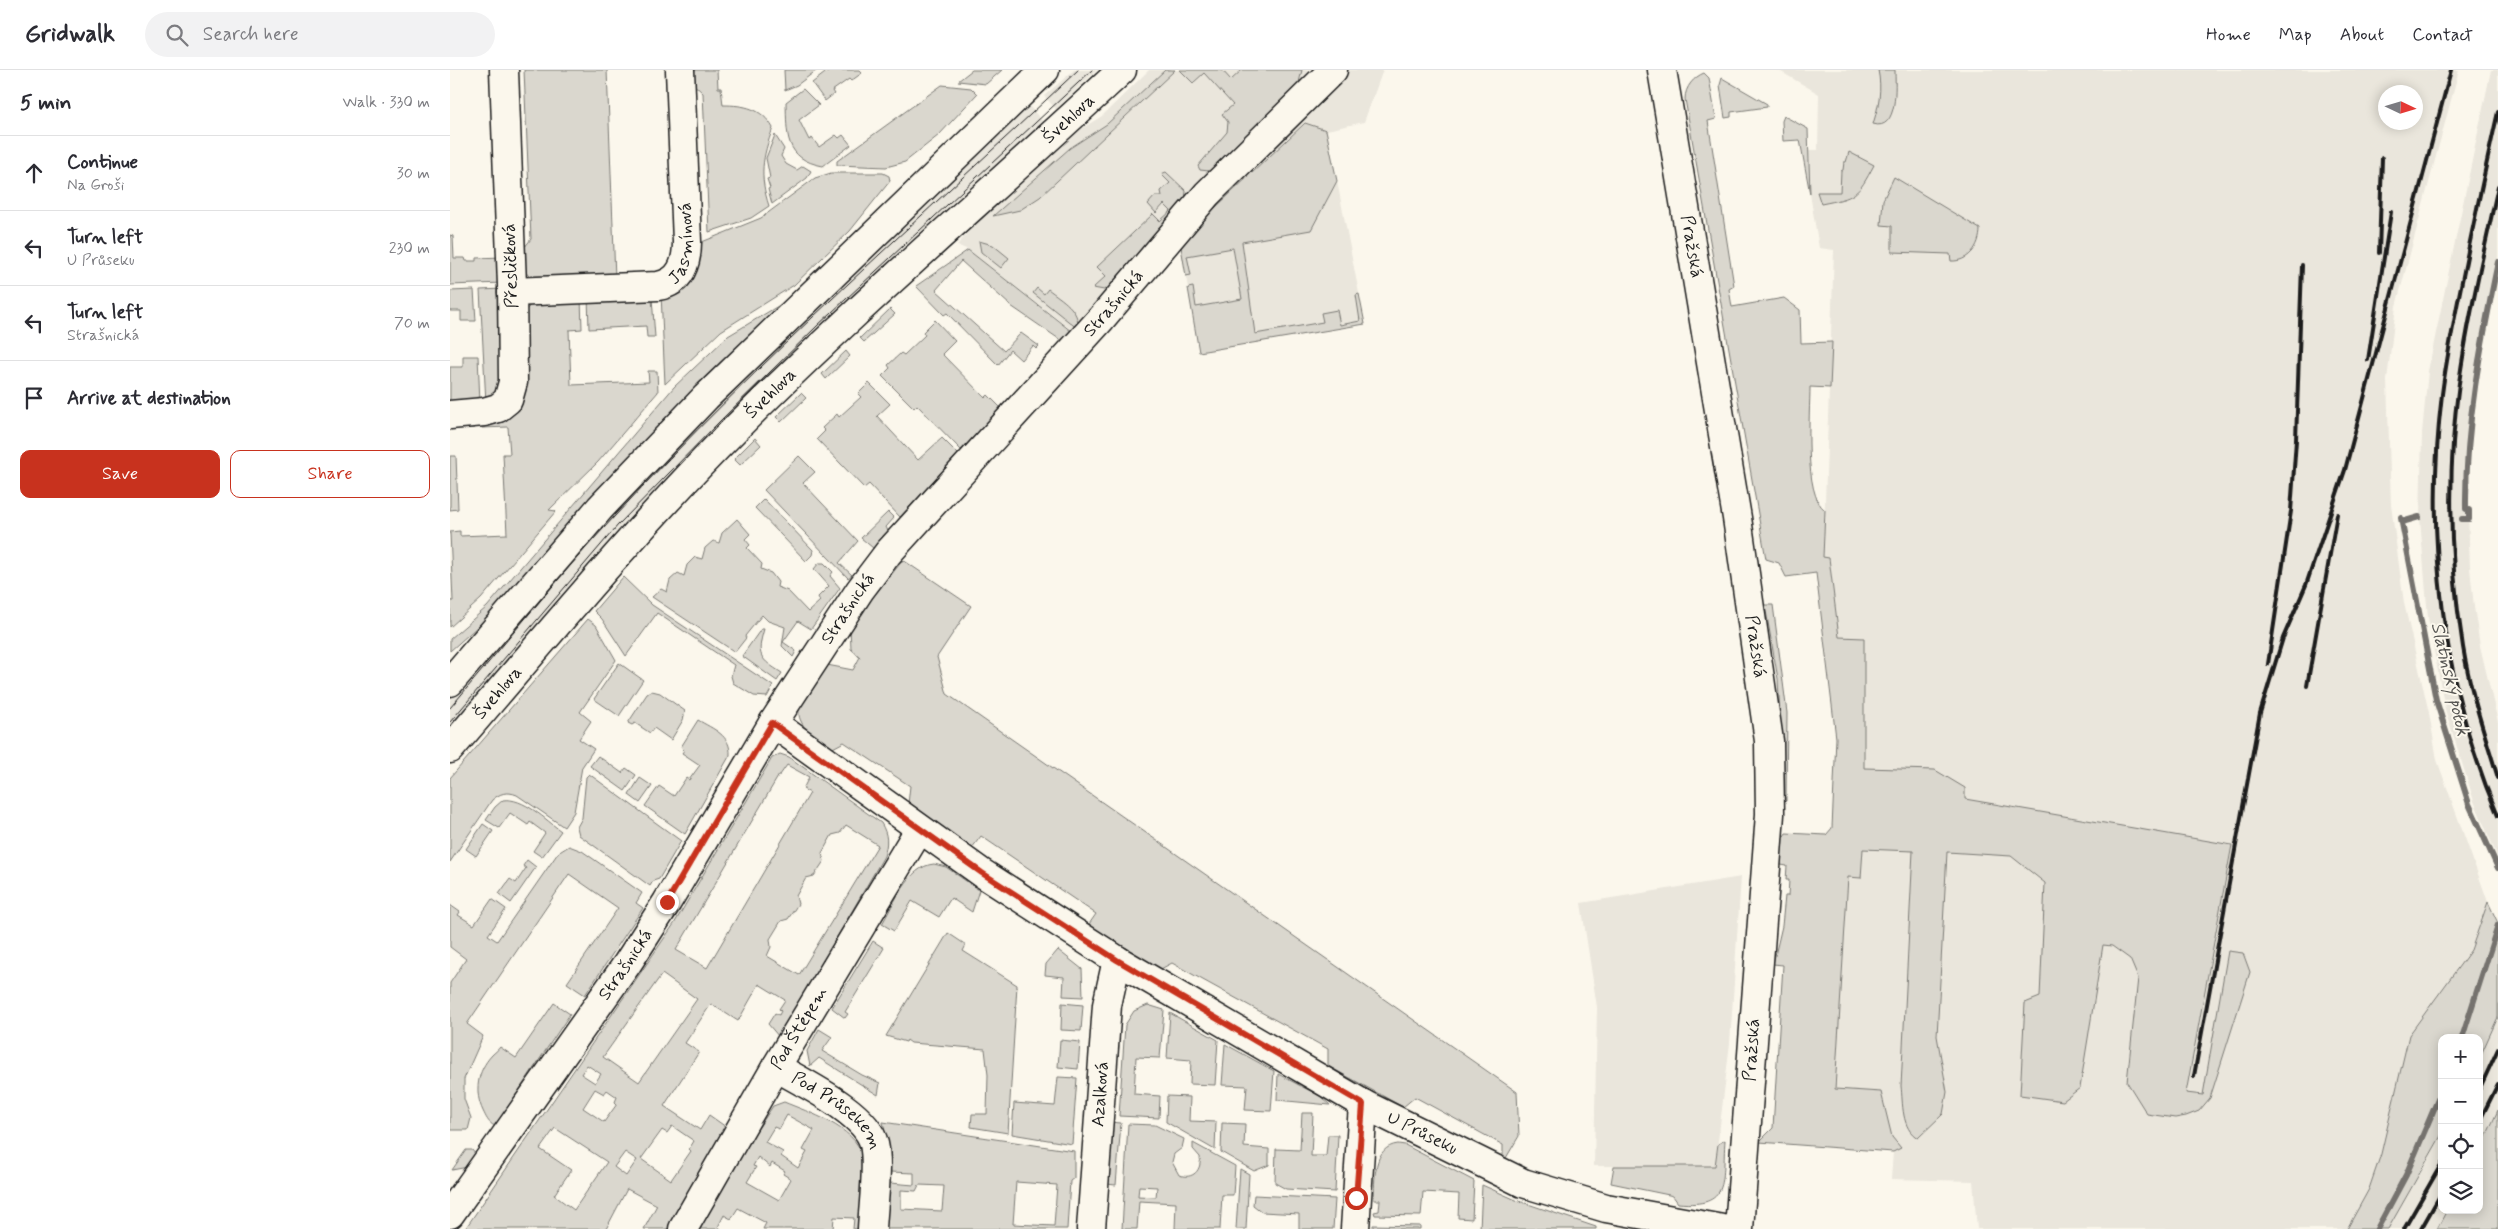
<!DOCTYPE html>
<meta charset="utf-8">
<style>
:root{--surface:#fff;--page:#f2f2f3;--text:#2b2b33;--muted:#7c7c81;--line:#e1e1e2;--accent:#c8321e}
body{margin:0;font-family:Mynerve,sans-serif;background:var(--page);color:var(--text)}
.controls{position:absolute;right:15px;bottom:15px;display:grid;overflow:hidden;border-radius:10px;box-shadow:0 2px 12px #0003}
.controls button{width:45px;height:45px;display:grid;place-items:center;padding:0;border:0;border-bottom:1px solid var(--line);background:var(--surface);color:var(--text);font:25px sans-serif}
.compass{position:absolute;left:1928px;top:15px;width:45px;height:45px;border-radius:50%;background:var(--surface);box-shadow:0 2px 12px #0003;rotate:94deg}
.stop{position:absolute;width:15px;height:15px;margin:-11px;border:4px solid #c8321e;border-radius:50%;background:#fff}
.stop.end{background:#c8321e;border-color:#fff;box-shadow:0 1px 5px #0008}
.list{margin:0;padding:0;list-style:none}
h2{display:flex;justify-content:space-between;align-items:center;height:65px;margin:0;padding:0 20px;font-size:21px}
h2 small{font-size:16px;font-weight:400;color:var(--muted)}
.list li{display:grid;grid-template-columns:32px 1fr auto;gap:15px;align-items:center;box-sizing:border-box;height:75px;padding:0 20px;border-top:1px solid var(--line)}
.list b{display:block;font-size:19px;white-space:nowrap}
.list p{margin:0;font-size:16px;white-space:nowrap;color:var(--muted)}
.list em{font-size:16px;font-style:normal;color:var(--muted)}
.actions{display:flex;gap:10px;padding:15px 20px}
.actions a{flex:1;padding:11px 0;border:1px solid var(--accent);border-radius:10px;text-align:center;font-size:18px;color:var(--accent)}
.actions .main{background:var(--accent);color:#fff}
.icon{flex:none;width:28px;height:28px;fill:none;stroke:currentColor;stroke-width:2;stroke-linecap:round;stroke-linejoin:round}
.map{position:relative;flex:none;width:2048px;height:1159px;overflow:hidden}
header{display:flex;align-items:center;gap:30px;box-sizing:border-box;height:70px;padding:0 25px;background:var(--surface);border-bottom:1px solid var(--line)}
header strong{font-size:24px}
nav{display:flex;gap:28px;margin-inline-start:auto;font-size:18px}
.search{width:350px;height:45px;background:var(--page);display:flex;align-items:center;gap:12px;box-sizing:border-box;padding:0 18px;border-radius:28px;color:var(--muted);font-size:19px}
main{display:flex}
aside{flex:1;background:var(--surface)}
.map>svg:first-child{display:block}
</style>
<header>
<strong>Gridwalk</strong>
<div class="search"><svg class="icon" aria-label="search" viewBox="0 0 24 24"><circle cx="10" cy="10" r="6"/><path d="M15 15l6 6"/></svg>Search here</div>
<nav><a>Home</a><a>Map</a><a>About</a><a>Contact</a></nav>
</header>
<main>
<aside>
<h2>5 min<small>Walk · 330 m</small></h2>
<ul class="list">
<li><svg class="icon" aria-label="ahead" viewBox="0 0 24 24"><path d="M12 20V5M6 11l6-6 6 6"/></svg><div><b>Continue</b><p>Na Groši</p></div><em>30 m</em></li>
<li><svg class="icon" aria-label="left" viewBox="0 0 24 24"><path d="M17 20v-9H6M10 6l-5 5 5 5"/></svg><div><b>Turn left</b><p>U Průseku</p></div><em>230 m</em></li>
<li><svg class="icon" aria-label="left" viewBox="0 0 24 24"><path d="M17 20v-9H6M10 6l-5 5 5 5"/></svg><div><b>Turn left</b><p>Strašnická</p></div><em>70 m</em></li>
<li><svg class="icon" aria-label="arrive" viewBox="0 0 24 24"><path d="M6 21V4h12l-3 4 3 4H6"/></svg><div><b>Arrive at destination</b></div></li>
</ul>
<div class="actions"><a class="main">Save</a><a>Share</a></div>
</aside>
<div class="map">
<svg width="2048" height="1159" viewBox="0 0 2048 1159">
<rect width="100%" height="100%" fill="#fbf7ec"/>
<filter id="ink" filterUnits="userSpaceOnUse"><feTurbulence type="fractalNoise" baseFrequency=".02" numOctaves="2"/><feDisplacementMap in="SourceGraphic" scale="10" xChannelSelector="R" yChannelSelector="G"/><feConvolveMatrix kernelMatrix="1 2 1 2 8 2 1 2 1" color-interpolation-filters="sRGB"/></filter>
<g filter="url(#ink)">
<!-- built -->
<g fill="#eae6dc" fill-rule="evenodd">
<path d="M624 0H647L606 39 594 26Z"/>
<path d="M699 0H933L914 52 877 60 915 254 749 282 730 172 645 278 518 180 507 175 540 138 615 69 652 46Z"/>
<path d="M1328 0H2009L1946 236 1937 310 1941 435 1954 533 1979 643 1987 690 2038 832 2021 880 1959 965 1931 1084 1919 1119 1897 1159H1527L1523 1111 1441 1109 1443 1082 1364 1076 1399 657 1379 488H1373L1384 180 1369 178 1360 124 1359 80H1368L1369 24ZM1936 22H1966V52H1936Z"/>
<path d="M2041 0H2048V197L2025 315 2017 413 2020 498 2024 537 2030 576 2048 652V788L2024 731 1995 639 1978 548 1970 449 1972 363 1978 301Z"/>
<path d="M580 37 594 53 585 61 589 65 0 662V630L143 464 310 289 519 94 569 39 573 43Z"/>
<path d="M1291 807 1280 973 1265 1096H1144L1147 937 1131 833Z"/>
<path d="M2048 947V1040L2029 1082V989Z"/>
<path d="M1992 1064V1140H1997L1987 1159H1938Z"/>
</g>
<!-- green -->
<g fill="#dad7ce" stroke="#7b7a75" fill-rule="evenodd">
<path d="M74 0H157L165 208 86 210C75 205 72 198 68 186L81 169Z"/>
<path d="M238 0H267L268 18H271L273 35C294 35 312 38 323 58 312 88 309 105 319 136L301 148 259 162 253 23 239 10Z"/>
<path d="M334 0H367L347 15 335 20Z"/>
<path d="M379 0H409L412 3 401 11 399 9 382 21 384 24 375 31 362 13Z"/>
<path d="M522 0H552L536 14 508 11Z"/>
<path d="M715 0H725L590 127 570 140 543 146 620 78 657 54Z"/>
<path d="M730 0H772L781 10 792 0H852L847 21 765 98 759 101 750 100 748 96 777 62 778 52 772 44 783 35 754 3 743 13Z"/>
<path d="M1428 0H1445C1445 14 1449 62 1423 54 1429 35 1432 19 1428 0Z"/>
<path d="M1254 3 1259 8 1266 49 1258 51 1284 216 1279 219 1282 237 1334 228 1350 240 1351 273 1382 272 1380 318 1360 317C1360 343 1353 425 1375 440L1373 487 1379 488 1389 567 1414 568V698L1485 700 1515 718V729L1782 775 1736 1023 1753 1025 1778 881 1793 883 1800 902 1760 1028 1749 1041 1736 1046 1725 1048 1697 1044 1677 1012 1688 908 1680 889 1662 876 1653 875 1630 1018 1613 1031 1570 1025 1575 933 1590 927 1595 813 1561 786 1497 782 1487 966 1497 1022 1493 1044 1468 1068C1451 1059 1453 1033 1451 1016L1463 781 1413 779 1411 808 1398 807 1385 1019 1431 1022 1442 1067 1451 1078 1443 1082 1309 1072 1323 1058 1333 895 1323 894 1332 856 1335 826H1338L1339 810H1336L1337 796 1331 795 1327 777 1336 763 1376 765 1382 758 1386 668 1366 503 1336 507 1329 493 1316 489 1235 29C1235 17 1244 7 1254 3Z"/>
<path d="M1272 8 1317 34V37L1281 42V47L1275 48 1270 15Z"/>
<path d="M492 15 521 18 527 24 489 65 455 92 436 97 387 95V91Z"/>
<path d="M353 19 369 35 349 50 359 70 362 68 369 77 386 65 389 68 393 65 401 75 373 96C334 89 337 64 336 32Z"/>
<path d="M1334 46 1358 59 1360 124 1350 70 1333 71 1332 51Z"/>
<path d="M855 53 876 60 887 111 861 160 792 172 805 264 873 252 871 243 887 240 890 255 910 251 906 225 909 224 915 254 749 282 738 218 743 217 746 237 792 229 783 178 737 186 741 205 736 206 730 171Z"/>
<path d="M325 65 334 79 331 86 336 94 347 100 353 96 361 101 357 108 322 134 318 119 320 118 317 109 320 108 316 88Z"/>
<path d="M1399 82 1424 95C1407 127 1406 127 1371 134L1367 122H1390L1391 101 1393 100 1394 92H1396Z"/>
<path d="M716 102 736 121 735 131 664 215 654 220 643 218 656 206 647 197 703 144 710 151 721 141 714 134 706 143 698 134 705 126H712L711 121 720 113 711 104Z"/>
<path d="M381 103H433L439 106 440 111 400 161 344 215 271 261 215 314 211 223 247 174 311 148 365 108Z"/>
<path d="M1444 107 1530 159C1530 177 1518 192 1501 191L1500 184 1442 182V156L1431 155 1433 130Z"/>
<path d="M0 165 3 166 4 188H15L16 191H26V188L52 187 53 213 0 215Z"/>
<path d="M529 171 543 175 559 188 551 198 531 182Z"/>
<path d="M518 180 621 261 612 271 561 236 511 191 486 220 554 281 571 263 589 276 586 279 583 276 571 290 560 280 548 295 497 243 494 245 466 216Z"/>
<path d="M587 218 594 224 598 219C612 230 630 239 628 259L583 223Z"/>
<path d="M53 219 55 317 36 333 30 220Z"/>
<path d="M24 220 26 251H11V241H0V221Z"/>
<path d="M138 226 202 228 205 267H197L196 256 139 259Z"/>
<path d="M131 228 132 259 119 260 121 315 199 312 198 301H207L208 322 148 392 99 440 106 441 31 529 0 557V531H3L0 462 10 461V466L57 464 53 384H60L58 357 32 358V356H25V358L0 359V352L41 350 73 244 82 233Z"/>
<path d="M333 233 45 541 0 581V569L37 537 224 317 278 266Z"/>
<path d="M440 239 445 244 414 272 410 268Z"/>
<path d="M485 250 505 271 492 284 535 328 538 325 551 338 511 380 467 335 464 338 432 306 440 298 438 295 451 283 454 285 475 265 473 262Z"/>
<path d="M396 281 400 286 376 309 372 304Z"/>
<path d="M13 286H28L30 333 0 335V297H13Z"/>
<path d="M419 313 440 334 427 346 468 390 492 368 508 384 450 447 419 414 414 418 367 369 375 361 372 358 387 344 389 347 411 327 408 324Z"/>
<path d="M351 323 356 328 331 352 326 347Z"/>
<path d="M305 368 311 375 290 395 284 389Z"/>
<path d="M6 386 8 439 0 440V386Z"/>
<path d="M349 386 365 402 353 413 408 471 389 493 402 505 398 508 314 420Z"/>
<path d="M314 429 363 480 362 485 356 491 305 438Z"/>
<path d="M438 442 444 448 436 457 438 461 423 478 411 468Z"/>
<path d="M287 449 300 464 295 469 300 475 297 478 312 494 311 499 321 503 328 512 327 517 338 521 358 542 370 531 368 527 379 516 364 499 369 493H374L383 502 380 506 390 518 361 559 348 551 333 572 346 581 343 587 332 576 335 557 318 551 312 545 295 566 296 568 285 582 202 527 211 519 217 522 220 510 228 503 234 506 237 495 245 487 252 489 255 478 263 471 269 473 272 463Z"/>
<path d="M453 490 521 536 487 587 497 624 1067 1022 1069 1066 1053 1093V1075L965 1027 953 1037 878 996V979L722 893 707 901 637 857 646 844 531 766 522 778 458 734 460 716 394 672 379 680C331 642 348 638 377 595L403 600 410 587 401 579 400 556Z"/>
<path d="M173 507 202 535 323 616 317 627 304 626 283 613 281 606 284 595 207 543 176 586 152 549 144 541Z"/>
<path d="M1315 535H1323L1337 643 1336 731 1329 730 1330 645 1328 609Z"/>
<path d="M138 549 146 555 166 590 130 642 141 651 129 669 144 679 132 697 124 742 114 757 67 725C57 721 50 723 42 730L0 792V708Z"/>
<path d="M311 559H314C306 586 310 589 332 603L327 611 292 586Z"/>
<path d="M169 593 193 610 169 646 144 629Z"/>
<path d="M202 621 210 623 235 641 233 650 221 670 204 658 200 663 185 653 182 655 178 653 197 624Z"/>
<path d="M248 650C263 659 281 665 280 685L235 764 195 736 209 716 224 726 236 708 239 710 250 695 232 683 234 680 231 677Z"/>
<path d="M330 684 339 687 431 753C438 765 438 773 434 786L329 967 318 954 325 943 329 945 331 941 329 939 335 930 309 914 288 951 261 934 235 973 249 982 214 1036 250 1060 259 1045 276 1057 218 1159H194L207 1135 177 1119 156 1159H15L224 854 322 688ZM337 695 359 707 353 719 360 723 257 898 226 880 329 705H330ZM396 755 428 775 349 905 317 886 321 877 320 869 331 851 338 849 348 834 346 826 356 808 364 806 374 791 372 783 382 765 390 763ZM212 904 247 929 189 1012 153 987ZM137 995 151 1004 145 1013 131 1004ZM145 1019 154 1024 157 1020 167 1027 165 1032 167 1034 154 1052 133 1038ZM222 1056 244 1071 239 1079 241 1081 221 1110 191 1089 212 1060 217 1063ZM105 1058 157 1092 124 1140 104 1125 121 1100 90 1079ZM175 1082 187 1090 176 1106 164 1097Z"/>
<path d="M148 686 172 703 176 698 186 705 175 721 140 696Z"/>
<path d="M139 704 231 771 209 809 203 811 200 816 129 765 127 757 132 748 136 707Z"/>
<path d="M190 708 202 716 190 733 179 725Z"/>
<path d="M53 730C73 727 96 750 111 761L92 787 83 781 95 763 80 752 78 755 60 743 49 758 36 750 45 737Z"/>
<path d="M33 754 43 761 26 786 16 779Z"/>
<path d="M119 776 132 781 192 823 186 833 193 838 135 925 117 913 168 838 119 804 17 954 33 966 14 1009V1029L21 1048 18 1060H0V913L16 889 0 877V835L10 842 8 845 24 855 42 829 56 839 38 865 47 871 108 783Z"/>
<path d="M77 790 86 797 61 833 49 824 60 809 66 813 76 798 73 796Z"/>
<path d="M484 794 496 797 529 820 522 842 501 828 489 847 462 831 444 861 432 854C444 834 458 796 484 794Z"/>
<path d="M2038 832 2048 853V947L2029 989V968H1992V1064L1938 1159H1897L1919 1119 1931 1084 1959 965 2021 880Z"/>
<path d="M498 863 516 875 513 881 567 915 558 1063 521 1057 522 1044H537L538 1005 535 979 461 973 457 970 456 972 436 966Z"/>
<path d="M423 871 434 878 395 942 398 944 395 948 382 938Z"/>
<path d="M608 880 632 899 633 927 613 926 614 907 595 905 596 894Z"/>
<path d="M104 933 120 944 45 1056C38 1053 36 1047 33 1041 24 1022 27 1001 42 985 45 982 47 981 50 977L66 988Z"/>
<path d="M612 933 633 935 631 961 611 960Z"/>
<path d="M698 935 714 940 710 988 686 987 684 1024 710 1026 709 1048 669 1046 675 955 684 941Z"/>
<path d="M720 943 768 970 765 1015 740 1014 741 990 717 988Z"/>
<path d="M369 959 382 967 372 981 412 1005 430 1013 428 1025 369 988 360 996 357 981Z"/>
<path d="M610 970 630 972 628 999 608 997Z"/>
<path d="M775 974 824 1001 821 1041 795 1040 797 1016 772 1015Z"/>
<path d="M828 1004 870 1026 880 1035 827 1030Z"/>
<path d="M608 1007 627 1008 622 1074 562 1064 564 1033 605 1036Z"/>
<path d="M717 1026 740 1027 739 1051 766 1052 765 1080 716 1052Z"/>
<path d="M334 1032C358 1042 405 1057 412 1085 417 1105 411 1138 409 1159H403L404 1148 384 1147 383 1159H313L316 1153 288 1138 281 1149 274 1145 268 1157 271 1159H250L297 1075 323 1036ZM337 1045 364 1060 353 1080 357 1082 348 1098 331 1086 333 1082 315 1072 324 1057 329 1059ZM308 1087 320 1097 322 1093 335 1101 333 1104 341 1109 329 1130 297 1112 306 1097 303 1096Z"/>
<path d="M2048 1040V1159H1987L1997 1140H2029V1082Z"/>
<path d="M852 1043H863L861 1086H876L878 1065H888L885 1122 836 1119 825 1113 826 1079 850 1080Z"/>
<path d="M433 1052 624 1081V1108L620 1111 617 1159H434L439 1080ZM440 1102 464 1103V1115L440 1113ZM566 1112 607 1115 604 1156 563 1154ZM469 1115 494 1116 492 1141 451 1139V1120L466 1121Z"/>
<path d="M660 1052 671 1053 666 1115 656 1114Z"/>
<path d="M772 1053 795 1054 794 1077 819 1079V1095L804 1101 771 1082Z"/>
<path d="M678 1054 705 1055 734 1069 732 1078 724 1084 722 1092 729 1105C743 1110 752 1100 750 1087L743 1079V1073L785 1096 783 1125H772L770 1159H725L726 1133 689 1131 687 1159H672ZM689 1116 707 1117 706 1127 688 1126Z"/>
<path d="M1275 1070C1272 1112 1281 1138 1228 1133L1223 1126 1219 1125 1161 1113 1164 1096H1265L1268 1074Z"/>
<path d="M948 1074 955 1075 1024 1111 1022 1149 1008 1148 1009 1124 973 1122 971 1146 925 1145 924 1142 929 1141 930 1130H924C925 1110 922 1077 948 1074Z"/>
<path d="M16 1080H22L26 1085 23 1096 2 1100Z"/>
<path d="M790 1099 799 1104 796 1159H786Z"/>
<path d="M1032 1115 1066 1130 1146 1157V1159H1030Z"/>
<path d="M804 1125 885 1129 883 1159H849V1144L812 1142 803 1135Z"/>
<path d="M923 1155 970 1156V1159H923Z"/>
</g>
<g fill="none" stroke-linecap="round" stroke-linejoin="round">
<!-- stream -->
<g stroke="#74726e" stroke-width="6">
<path d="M1951 448 1986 630 2019 734 2048 798"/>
<path d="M2012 449H2019V440L2016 439C2015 355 2031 274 2048 192"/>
<path d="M1952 452 1969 447"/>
<path d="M2012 968 2048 855"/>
<path d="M1927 1159 1956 1105 1992 1020"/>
</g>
<defs>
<g id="minor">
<path id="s1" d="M1212 0 1287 448 1319 671 1320 744 1289 1159"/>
<path id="s2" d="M62 222 208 216C231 212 237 193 237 172L230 0"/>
<path d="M0 345 34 342 48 338 58 330 63 312 62 215 54 0"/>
<path id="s3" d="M323 653 532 803 667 890 913 1034 1073 1113 1156 1138 1273 1159"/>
<path id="s4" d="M326 997C353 1013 417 1043 424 1074 429 1095 423 1136 422 1159"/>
<path id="s5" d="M0 1144 177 894 217 832 323 653 410 520 438 483 651 249 757 124 883 0"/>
<path id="s6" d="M233 1159 326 997 469 760"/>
<path id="s7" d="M641 1159 657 935 667 890"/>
<path d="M905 1159 913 1034"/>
</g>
<g id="major">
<path d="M0 612 150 438 256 327 595 0"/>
<path id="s8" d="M0 679C94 570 186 458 288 356 411 233 545 119 672 0"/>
</g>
</defs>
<!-- minor casing -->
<use href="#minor" stroke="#1c1c1c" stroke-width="31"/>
<!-- major casing -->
<use href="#major" stroke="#1c1c1c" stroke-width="31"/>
<!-- minor -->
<use href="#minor" stroke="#fbf7ec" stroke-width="28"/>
<!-- major -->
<use href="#major" stroke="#fbf7ec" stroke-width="28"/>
<!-- tram -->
<g stroke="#1c1c1c" stroke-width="1">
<path d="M0 638C55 574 107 508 164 447 310 289 472 147 628 0"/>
<path d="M0 652 168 455 270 351 367 256 642 0"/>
</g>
<!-- rail -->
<g stroke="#1c1c1c" stroke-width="4">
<path d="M2048 42C2037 90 2027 138 2017 186 2008 232 1998 277 1992 324 1975 465 1992 615 2048 746"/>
<path d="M2048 116C2034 182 2018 247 2009 313 1997 401 1999 489 2013 577 2020 621 2035 665 2048 708"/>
<path d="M1929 183 1932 88"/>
<path d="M1918 290 1941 142"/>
<path d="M1818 594 1841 441 1846 370 1852 195"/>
<path d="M1857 616 1887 444"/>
<path d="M1744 1006 1810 643 1833 568 1856 515 1895 400 2001 0"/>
<path d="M2029 1020 2048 979"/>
<path d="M2029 1052 2048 1014"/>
<path d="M1954 1159 1992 1093"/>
<path d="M1971 1159 1992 1122"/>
</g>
</g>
</g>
<g fill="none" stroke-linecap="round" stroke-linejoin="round" filter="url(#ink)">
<!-- route -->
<path stroke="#c8321e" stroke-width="6" d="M217 832 322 653 532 803 667 890 913 1034 906 1128"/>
</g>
<g text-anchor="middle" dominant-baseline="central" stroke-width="4" stroke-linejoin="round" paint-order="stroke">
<!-- street labels -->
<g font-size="18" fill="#1c1c1c" stroke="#fbf7ec">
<text stroke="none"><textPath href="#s8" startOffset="884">Švehlova</textPath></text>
<text stroke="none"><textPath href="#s2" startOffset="202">Jasmínová</textPath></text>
<text stroke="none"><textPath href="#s1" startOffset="179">Pražská</textPath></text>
<text transform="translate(61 196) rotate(-92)">Přesličková</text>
<text stroke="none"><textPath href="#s5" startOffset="1130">Strašnická</textPath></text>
<text stroke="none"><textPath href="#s8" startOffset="479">Švehlova</textPath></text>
<text stroke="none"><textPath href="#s5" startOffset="725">Strašnická</textPath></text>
<text stroke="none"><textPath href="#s1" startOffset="584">Pražská</textPath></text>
<text stroke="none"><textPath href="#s8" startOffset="74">Švehlova</textPath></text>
<text stroke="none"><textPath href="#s5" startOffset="305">Strašnická</textPath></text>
<text stroke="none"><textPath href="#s6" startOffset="232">Pod Štěpem</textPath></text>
<text transform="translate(1302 980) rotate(-86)">Pražská</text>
<text stroke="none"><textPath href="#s7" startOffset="135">Azalková</textPath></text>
<text stroke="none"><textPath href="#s4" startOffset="76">Pod Průsekem</textPath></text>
<text stroke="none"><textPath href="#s3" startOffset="769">U Průseku</textPath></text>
</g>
<!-- water labels -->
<g font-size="19" font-style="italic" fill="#575653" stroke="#fbf7ec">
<text transform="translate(2000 609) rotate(77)">Slatinský potok</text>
</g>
</g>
</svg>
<div class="controls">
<button>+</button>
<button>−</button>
<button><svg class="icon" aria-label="locate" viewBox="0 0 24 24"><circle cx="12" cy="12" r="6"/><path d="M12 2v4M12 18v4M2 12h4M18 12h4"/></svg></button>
<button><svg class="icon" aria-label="layers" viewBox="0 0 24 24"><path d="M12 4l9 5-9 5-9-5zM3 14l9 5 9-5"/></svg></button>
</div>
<svg class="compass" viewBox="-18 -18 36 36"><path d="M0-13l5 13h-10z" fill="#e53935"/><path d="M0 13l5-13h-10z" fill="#7c7c81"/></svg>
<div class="stop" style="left:906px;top:1128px"></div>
<div class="stop end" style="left:217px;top:832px"></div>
</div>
</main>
